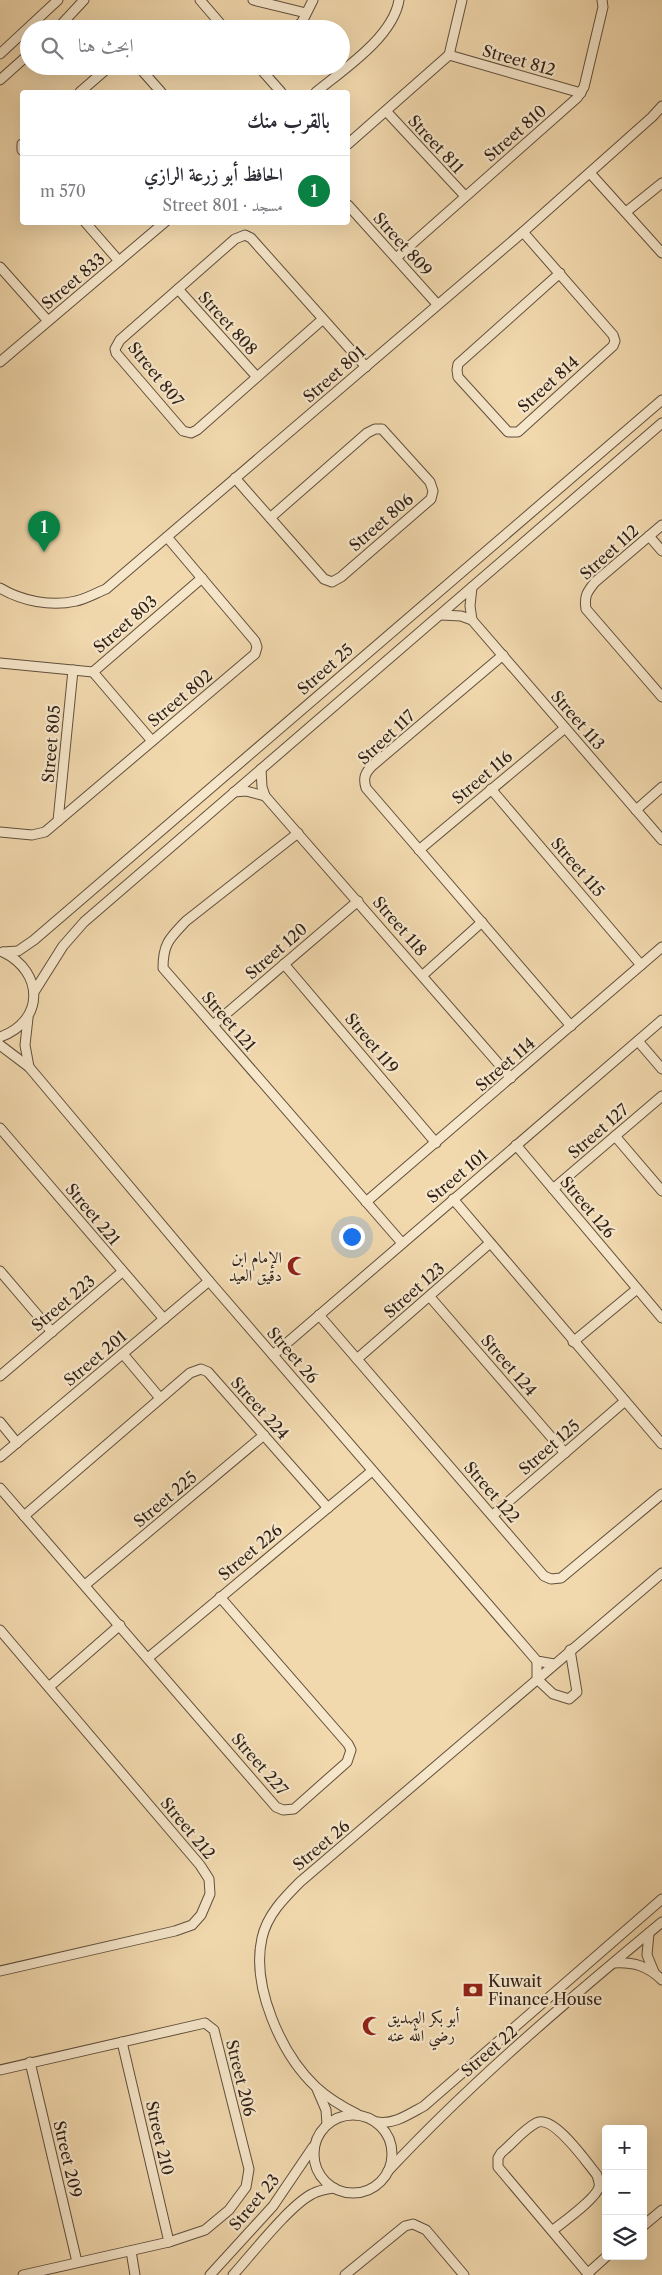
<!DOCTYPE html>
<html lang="ar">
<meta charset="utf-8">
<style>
:root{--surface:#fff;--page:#f2f2f3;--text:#2b2b33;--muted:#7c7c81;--line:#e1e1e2;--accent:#0b8043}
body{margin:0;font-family:"Libre Caslon Text",Amiri,serif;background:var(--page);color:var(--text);direction:rtl}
.controls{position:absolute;right:15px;bottom:15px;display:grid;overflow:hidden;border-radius:5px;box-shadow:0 5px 20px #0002}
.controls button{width:45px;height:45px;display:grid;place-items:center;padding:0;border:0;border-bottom:1px solid var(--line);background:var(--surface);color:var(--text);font:25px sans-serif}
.you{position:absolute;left:351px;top:1236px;width:18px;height:18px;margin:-12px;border:4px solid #fff;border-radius:50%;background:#1a73e8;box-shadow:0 0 0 8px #1a73e833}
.badge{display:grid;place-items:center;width:32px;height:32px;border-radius:50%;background:var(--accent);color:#fff;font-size:16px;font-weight:700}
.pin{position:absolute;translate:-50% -41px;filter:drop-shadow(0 1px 2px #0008)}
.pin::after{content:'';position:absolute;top:26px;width:18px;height:15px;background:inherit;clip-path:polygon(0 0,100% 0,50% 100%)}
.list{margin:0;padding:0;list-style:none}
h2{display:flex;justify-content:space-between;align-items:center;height:65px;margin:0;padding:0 20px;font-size:21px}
h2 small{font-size:16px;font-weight:400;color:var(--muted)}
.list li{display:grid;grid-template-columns:32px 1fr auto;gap:15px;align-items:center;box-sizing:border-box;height:70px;padding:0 20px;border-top:1px solid var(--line)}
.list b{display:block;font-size:19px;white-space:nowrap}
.list p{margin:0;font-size:16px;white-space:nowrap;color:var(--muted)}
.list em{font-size:16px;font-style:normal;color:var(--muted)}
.icon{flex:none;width:28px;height:28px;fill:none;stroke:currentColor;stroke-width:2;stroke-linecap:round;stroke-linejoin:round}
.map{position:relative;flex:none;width:662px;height:2275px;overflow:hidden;direction:ltr}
.search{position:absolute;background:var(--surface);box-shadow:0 5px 20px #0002;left:20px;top:20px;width:330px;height:55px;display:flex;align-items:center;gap:12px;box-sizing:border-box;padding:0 18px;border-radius:28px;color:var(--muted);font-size:19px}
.panel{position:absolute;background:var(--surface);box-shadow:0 5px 20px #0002;left:20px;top:90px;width:330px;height:135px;border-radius:5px;direction:rtl}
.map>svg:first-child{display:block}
</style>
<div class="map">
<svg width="662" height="2275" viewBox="0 0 662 2275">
<rect width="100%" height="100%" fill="#f1d8ad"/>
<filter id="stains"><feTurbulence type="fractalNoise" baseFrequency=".004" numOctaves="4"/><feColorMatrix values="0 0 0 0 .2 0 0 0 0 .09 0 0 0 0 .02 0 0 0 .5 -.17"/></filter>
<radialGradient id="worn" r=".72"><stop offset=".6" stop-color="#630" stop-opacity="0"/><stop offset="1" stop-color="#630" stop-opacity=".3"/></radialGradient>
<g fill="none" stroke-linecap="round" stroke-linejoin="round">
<defs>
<g id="minor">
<path d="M200 0 225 29"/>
<path d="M253 0 306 13"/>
<path d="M57 29 84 0"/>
<path d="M294 29 302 22 313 0"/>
<path d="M0 54 58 0"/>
<path d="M449 55 581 93"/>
<path d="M138 66 161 92"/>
<path d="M258 66 281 92"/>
<path d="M0 80 29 54"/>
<path d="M80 92 110 66"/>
<path d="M316 92C344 69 393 37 399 0"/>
<path d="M386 111 465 196"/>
<path d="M22 144V150"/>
<path d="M348 144 449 55 462 0"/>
<path d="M590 173 662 253"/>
<path d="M348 205 437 304"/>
<path d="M626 212 662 183"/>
<path d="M85 222 119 261"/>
<path d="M523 232 613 335 615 341 613 346 518 432H508L458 377 457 370 458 364 560 273"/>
<path d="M396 258 577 98 584 87 603 7 602 0"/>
<path d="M0 267 48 321"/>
<path d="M178 289 257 377"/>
<path d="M323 319 197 430 191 433 183 431 116 353 115 349 120 340 235 239 245 235 251 238 366 367"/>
<path d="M0 362 165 222"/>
<path d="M235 478 324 579 332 582 341 577 431 499 433 491 430 482 382 429H375L367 433 270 518"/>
<path d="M662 525 595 582C587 592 584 596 586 609L662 697"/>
<path d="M649 536 662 551"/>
<path d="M472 587 470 606 472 620"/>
<path d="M0 588C22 601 51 607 76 601 86 599 96 593 106 589L523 232 652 117 662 106"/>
<path d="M441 615 461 616 472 620 662 840"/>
<path d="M503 655 372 766C365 773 363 778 366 788L571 1026"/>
<path d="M0 663 93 672 202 578"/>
<path d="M93 672 152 741"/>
<path d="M261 769 262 787 265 796 511 1078"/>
<path d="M491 789 641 965"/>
<path d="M234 792 246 791 265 796"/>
<path d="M636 810 662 787"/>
<path d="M58 821 73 670"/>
<path d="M0 832 32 835 45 832 255 654 257 647 255 641 167 537"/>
<path d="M298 833 186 921C170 938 163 943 163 968L402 1243"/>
<path d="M419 850 565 728"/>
<path d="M3 952 18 951 34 940 662 400"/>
<path d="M284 964 436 1143"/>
<path d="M423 975 482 922"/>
<path d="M34 992 63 946 84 922 662 423"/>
<path d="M28 1018 25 1045 29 1067"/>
<path d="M213 1025 358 901"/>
<path d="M0 1037C45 1021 44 972 3 952"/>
<path d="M638 1041 662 1069"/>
<path d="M0 1045 29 1067 209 1281 537 1661 554 1664"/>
<path d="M0 1128 164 1319"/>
<path d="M615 1136 662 1191"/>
<path d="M516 1145 662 1318"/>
<path d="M553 1189 662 1096"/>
<path d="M453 1199 662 1444"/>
<path d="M366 1202 662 947"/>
<path d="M0 1271 52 1332"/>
<path d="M430 1297 565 1453"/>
<path d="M319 1315 544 1576 551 1579 561 1578 662 1494"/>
<path d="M573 1342 637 1289"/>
<path d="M123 1354 160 1398"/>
<path d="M273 1355 662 1020"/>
<path d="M357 1359 490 1243"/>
<path d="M0 1376 122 1272"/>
<path d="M0 1422 17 1443"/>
<path d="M0 1457 209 1281"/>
<path d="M0 1488 276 1807 283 1810 294 1809 347 1762 351 1750 348 1744 220 1597"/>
<path d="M493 1515 625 1401"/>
<path d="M24 1516 190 1373 201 1369 208 1372 328 1508"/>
<path d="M85 1585 264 1435"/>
<path d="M0 1630 200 1865 209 1879 210 1894 201 1915 192 1925 175 1931 0 1971"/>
<path d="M148 1658 372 1471"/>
<path d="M537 1661V1679L553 1694 569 1699 577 1692 570 1650"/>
<path d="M49 1687 120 1625"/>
<path d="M649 1933 647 1955 654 1972"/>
<path d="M614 1963C634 1962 648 1966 662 1980"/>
<path d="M122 2042 169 2242"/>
<path d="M30 2062 77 2262"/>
<path d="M0 2070 205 2023 214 2030 249 2169 246 2187 229 2210 205 2230 169 2242 23 2275"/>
<path d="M317 2089 326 2110 327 2124"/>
<path d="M357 2114C343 2107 328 2098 316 2087 281 2054 251 1986 262 1938 267 1915 284 1898 300 1882L662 1573"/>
<circle cx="353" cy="2154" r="39"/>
<path d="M377 2122C394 2125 409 2114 424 2106L662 1899"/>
<path d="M388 2171C472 2081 567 2001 662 1922"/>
<path d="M643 2226 662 2210"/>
<path d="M552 2231C563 2222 596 2199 599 2187 600 2183 598 2179 597 2175 587 2163 553 2113 536 2123 523 2130 512 2144 501 2153L498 2158V2167L589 2275"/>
<path d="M131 2251 135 2275"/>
<path d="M588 2273 607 2256"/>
<path d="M210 2275 273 2206 313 2147"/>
<path d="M233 2275C252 2254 289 2206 312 2194 319 2190 326 2189 334 2188"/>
<path d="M345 2275 405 2226 413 2224 426 2230 464 2275"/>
</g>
</defs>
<!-- minor casing -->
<use href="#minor" stroke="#604f3d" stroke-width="11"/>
<!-- minor -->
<use href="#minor" stroke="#f6e6ca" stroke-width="9"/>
</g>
<!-- icons -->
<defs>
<symbol id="mosque-bare" viewBox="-9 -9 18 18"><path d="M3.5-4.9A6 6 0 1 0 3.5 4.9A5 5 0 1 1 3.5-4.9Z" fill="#8f2418" stroke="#f6e6ca" stroke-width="2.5" paint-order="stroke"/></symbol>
<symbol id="bank-bare" viewBox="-9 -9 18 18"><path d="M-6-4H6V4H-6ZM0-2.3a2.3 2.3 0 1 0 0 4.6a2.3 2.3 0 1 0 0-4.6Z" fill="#8f2418" stroke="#f6e6ca" stroke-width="2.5" paint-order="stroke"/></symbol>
</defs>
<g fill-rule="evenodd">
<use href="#mosque-bare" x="283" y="1252" width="28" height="28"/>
<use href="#bank-bare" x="459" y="1976" width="28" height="28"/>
<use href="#mosque-bare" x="358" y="2012" width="28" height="28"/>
</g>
<g text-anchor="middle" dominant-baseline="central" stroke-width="4.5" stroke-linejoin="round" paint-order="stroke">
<!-- street labels -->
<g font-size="16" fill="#302118" stroke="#f6e6ca">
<text transform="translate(519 60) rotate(16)">Street 812</text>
<text transform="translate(515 133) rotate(-41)">Street 810</text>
<text transform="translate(436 144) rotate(47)">Street 811</text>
<text transform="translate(403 244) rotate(48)">Street 809</text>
<text transform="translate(73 281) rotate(-40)">Street 833</text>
<text transform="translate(228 323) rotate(48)">Street 808</text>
<text transform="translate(156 374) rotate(51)">Street 807</text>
<text transform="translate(334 374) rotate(-41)">Street 801</text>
<text transform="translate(548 384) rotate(-42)">Street 814</text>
<text transform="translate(381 522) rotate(-41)">Street 806</text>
<text transform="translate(609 552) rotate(-42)">Street 112</text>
<text transform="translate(125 624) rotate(-41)">Street 803</text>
<text transform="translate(325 669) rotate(-41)">Street 25</text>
<text transform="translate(180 698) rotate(-40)">Street 802</text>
<text transform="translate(578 720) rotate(49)">Street 113</text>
<text transform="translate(386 737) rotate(-43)">Street 117</text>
<text transform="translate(51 744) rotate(-85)">Street 805</text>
<text transform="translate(482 777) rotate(-40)">Street 116</text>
<text transform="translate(578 867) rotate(49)">Street 115</text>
<text transform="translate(400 926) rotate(49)">Street 118</text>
<text transform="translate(276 951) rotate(-41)">Street 120</text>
<text transform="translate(229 1021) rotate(49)">Street 121</text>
<text transform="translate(372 1043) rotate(50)">Street 119</text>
<text transform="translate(505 1064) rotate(-41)">Street 114</text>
<text transform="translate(598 1131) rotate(-41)">Street 127</text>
<text transform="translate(457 1176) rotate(-40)">Street 101</text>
<text transform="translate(588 1207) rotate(50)">Street 126</text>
<text transform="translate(93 1214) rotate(50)">Street 221</text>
<text transform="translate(414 1290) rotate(-41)">Street 123</text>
<text transform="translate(63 1303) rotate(-40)">Street 223</text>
<text transform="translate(293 1355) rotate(49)">Street 26</text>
<text transform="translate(95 1358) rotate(-40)">Street 201</text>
<text transform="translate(509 1365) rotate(49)">Street 124</text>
<text transform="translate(260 1408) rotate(48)">Street 224</text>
<text transform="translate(549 1447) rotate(-41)">Street 125</text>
<text transform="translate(492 1492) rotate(49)">Street 122</text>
<text transform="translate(165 1499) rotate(-40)">Street 225</text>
<text transform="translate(250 1552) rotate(-40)">Street 226</text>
<text transform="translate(260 1764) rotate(49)">Street 227</text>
<text transform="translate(188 1828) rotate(50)">Street 212</text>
<text transform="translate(321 1845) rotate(-40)">Street 26</text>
<text transform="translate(489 2051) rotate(-41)">Street 22</text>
<text transform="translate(241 2078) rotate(76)">Street 206</text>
<text transform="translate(160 2138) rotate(77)">Street 210</text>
<text transform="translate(68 2159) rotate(77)">Street 209</text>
<text transform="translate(254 2202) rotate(-50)">Street 23</text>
</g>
<!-- poi labels -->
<g font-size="16" fill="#302118" stroke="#f6e6ca" text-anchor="start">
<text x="282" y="1257" text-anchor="end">الإمام ابن<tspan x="282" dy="18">دقيق العيد</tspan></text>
<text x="488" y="1981">Kuwait<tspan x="488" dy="18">Finance House</tspan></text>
<text x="387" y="2017">أبو بكر الصديق<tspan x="387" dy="18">رضي الله عنه</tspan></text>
</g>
</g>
<rect width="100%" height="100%" filter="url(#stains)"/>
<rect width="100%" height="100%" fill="url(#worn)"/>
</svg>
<div class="controls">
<button>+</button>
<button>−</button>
<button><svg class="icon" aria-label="layers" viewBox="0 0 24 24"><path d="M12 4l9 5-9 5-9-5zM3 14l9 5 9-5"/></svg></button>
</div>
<div class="you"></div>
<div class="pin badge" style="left:44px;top:552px">1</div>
<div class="search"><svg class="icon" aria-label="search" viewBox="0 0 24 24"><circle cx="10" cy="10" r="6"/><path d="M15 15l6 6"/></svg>ابحث هنا</div>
<section class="panel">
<h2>بالقرب منك<small></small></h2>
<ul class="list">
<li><span class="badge">1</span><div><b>الحافظ أبو زرعة الرازي</b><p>مسجد · Street 801</p></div><em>570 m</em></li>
</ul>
</section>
</div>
